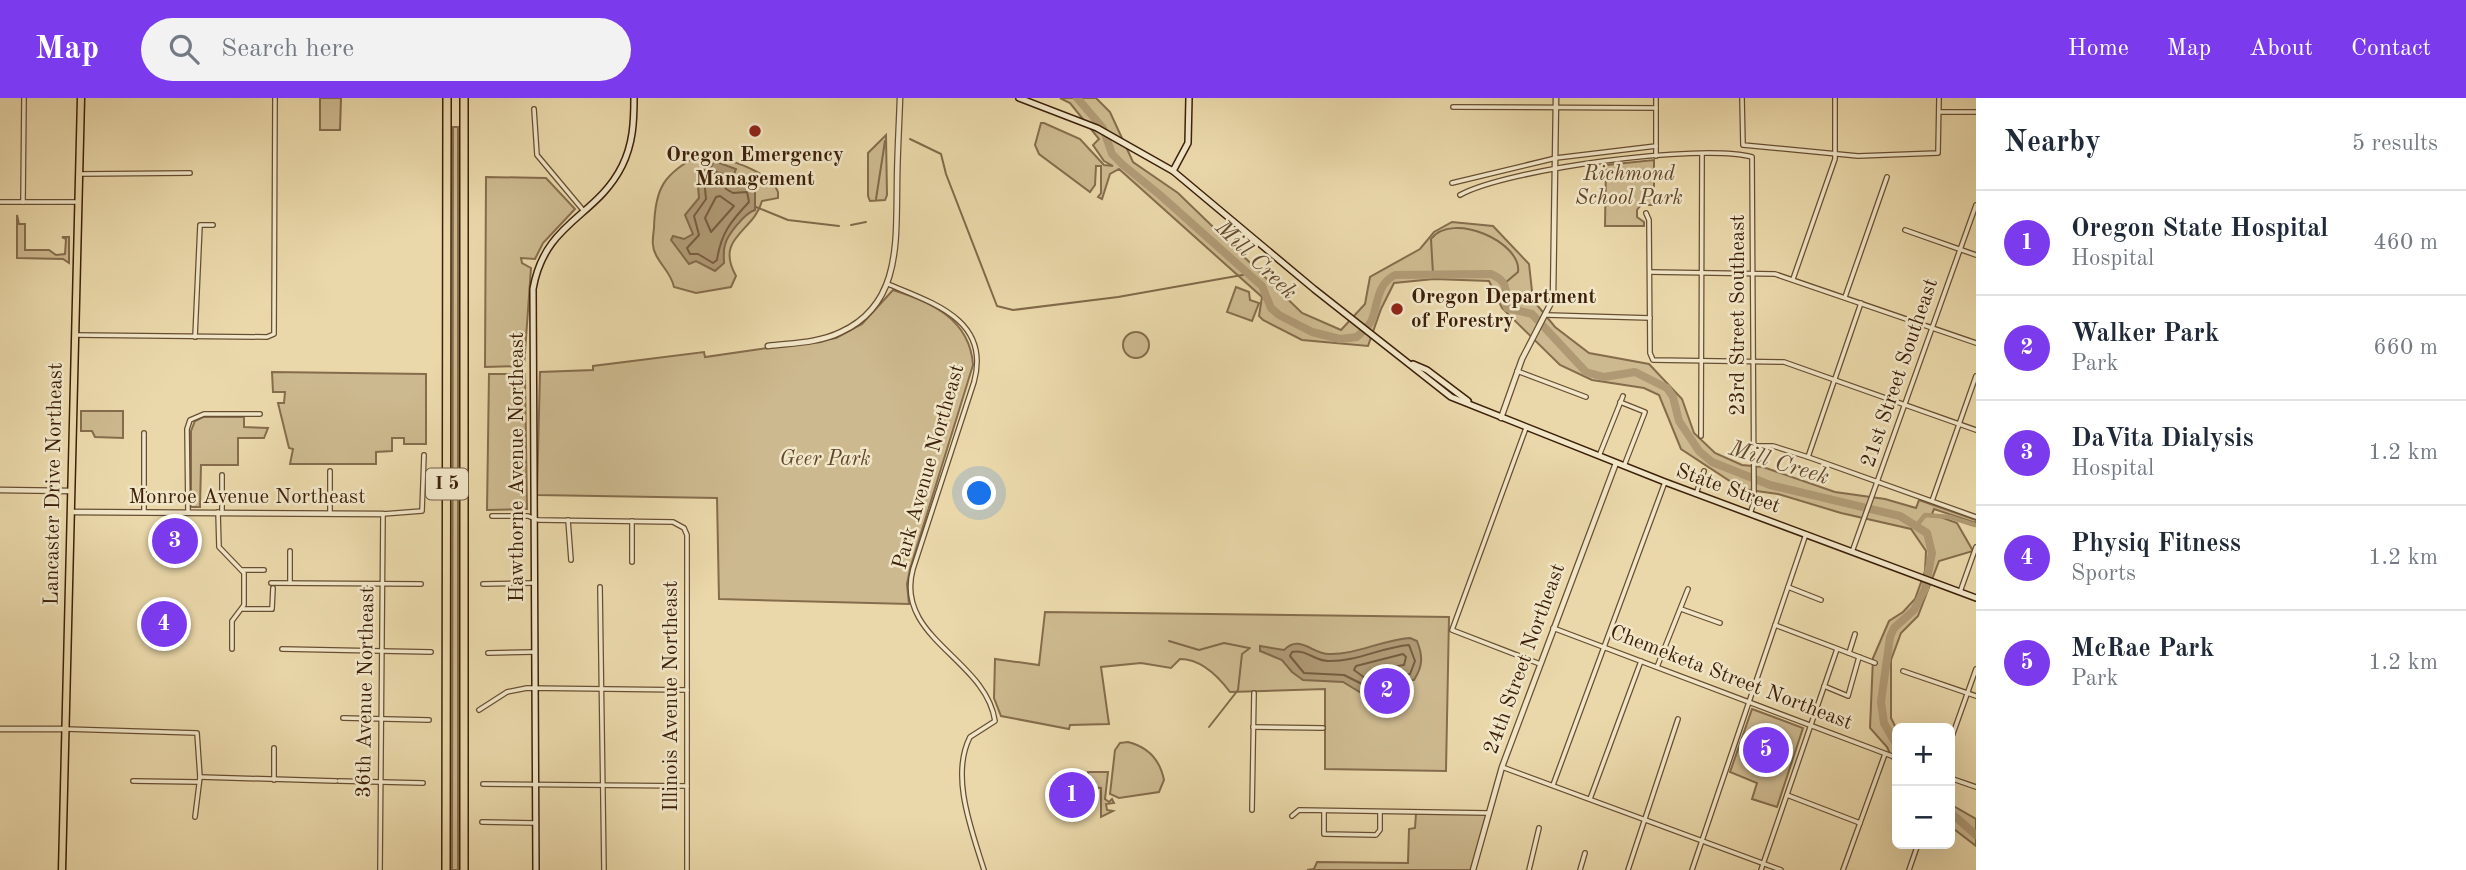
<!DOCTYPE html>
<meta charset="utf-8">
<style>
:root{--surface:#fff;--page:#f2f2f3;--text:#1f2937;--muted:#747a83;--line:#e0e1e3;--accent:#7c3aed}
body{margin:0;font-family:"Old Standard TT",serif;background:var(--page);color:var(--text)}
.controls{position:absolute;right:21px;bottom:21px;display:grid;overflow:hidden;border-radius:10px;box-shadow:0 7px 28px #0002}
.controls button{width:63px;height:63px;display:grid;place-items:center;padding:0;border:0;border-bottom:2px solid var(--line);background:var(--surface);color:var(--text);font:35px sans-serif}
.you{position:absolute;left:980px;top:396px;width:24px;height:24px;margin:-18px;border:5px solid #fff;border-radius:50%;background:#1a73e8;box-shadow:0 0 0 10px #1a73e833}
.badge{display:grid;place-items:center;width:46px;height:46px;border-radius:50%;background:var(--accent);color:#fff;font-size:23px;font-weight:700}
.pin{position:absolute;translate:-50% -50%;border:4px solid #fff;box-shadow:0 2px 7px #0006}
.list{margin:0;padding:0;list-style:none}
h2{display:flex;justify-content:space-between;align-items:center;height:91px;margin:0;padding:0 28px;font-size:30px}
h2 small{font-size:23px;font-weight:400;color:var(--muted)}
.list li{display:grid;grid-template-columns:46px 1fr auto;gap:21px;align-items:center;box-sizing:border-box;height:105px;padding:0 28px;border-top:2px solid var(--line)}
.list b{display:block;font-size:26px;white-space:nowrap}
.list p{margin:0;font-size:23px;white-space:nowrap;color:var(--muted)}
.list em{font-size:23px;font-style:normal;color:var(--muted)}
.icon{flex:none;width:38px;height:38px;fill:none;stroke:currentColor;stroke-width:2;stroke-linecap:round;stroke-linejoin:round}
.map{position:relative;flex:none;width:1976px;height:772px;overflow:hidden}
header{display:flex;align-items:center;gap:42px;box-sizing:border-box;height:98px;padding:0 35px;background:var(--accent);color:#fff}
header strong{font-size:33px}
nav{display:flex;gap:38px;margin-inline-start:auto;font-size:24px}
.search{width:490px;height:63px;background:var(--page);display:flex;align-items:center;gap:18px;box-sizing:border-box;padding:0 24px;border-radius:38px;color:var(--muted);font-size:26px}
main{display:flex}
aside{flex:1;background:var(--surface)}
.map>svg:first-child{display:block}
</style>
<header>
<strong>Map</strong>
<div class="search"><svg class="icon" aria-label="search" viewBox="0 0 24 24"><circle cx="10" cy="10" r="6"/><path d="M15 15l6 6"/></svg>Search here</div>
<nav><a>Home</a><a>Map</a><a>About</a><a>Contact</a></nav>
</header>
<main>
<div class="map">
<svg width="1976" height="772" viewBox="0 0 1976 772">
<rect width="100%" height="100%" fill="#ead8aa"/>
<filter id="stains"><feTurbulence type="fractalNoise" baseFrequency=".00286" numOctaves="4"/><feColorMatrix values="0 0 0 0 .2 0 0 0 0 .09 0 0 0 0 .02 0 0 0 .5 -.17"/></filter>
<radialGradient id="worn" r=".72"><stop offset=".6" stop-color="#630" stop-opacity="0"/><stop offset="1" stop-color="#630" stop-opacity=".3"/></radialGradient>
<!-- green -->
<g fill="#cdb98f" stroke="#856c4c" stroke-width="2">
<path d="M320 0H341L340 32H320Z"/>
<path d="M1060 0H1096L1110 14 1133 64 1178 95 1302 215 1341 232 1365 206 1370 179 1420 151 1434 134 1452 124 1493 128 1529 166 1533 202 1555 229 1589 255 1649 266 1682 301 1694 335 1715 355 1742 367 1763 369 1835 394 1885 401 1916 410 1919 402 1976 422V425L1934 411 1932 416 1957 425 1973 453 1939 463 1918 518 1901 535 1891 562V620L1897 632V671L1887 649 1870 630 1873 560 1889 523 1903 514 1915 501 1925 473 1926 453 1911 431 1841 415 1778 396 1742 391 1681 351 1659 297 1644 290 1592 282 1560 267 1502 210 1489 183 1434 181 1394 185 1381 211 1368 248 1302 242 1263 222 1259 218 1262 199 1119 71 1110 76 1102 101 1098 99 1101 95V68H1096L1095 87 1090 94 1039 56 1035 47 1041 25H1044L1080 41 1104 67 1113 68 1104 63 1093 47 1099 41 1070 5Z"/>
<path d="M453 29H458V772H452Z"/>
<path d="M886 37 887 97 885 102 870 103 868 98V55Z"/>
<path d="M700 56C721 58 771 73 778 94V100L762 103C754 134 714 139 736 178L731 189 696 195 674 189C671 175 662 169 656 157 651 148 653 139 654 130 655 88 664 77 700 56Z"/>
<path d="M1654 62V107H1641L1637 112V119L1644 124V128H1605L1606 67Z"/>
<path d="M486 79 546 80 575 111 543 145 535 161 521 160 522 165 531 170 524 268 485 269Z"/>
<path d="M17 117 19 126H25V152H49L56 157 65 156 66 141 62 139H69V165L63 161 17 160Z"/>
<path d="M1236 189 1249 194 1250 202 1259 205 1252 223 1227 214Z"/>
<path d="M893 192C931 204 970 221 973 267L910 471 907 486 909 506 719 501 717 400 537 397 540 274 593 272V268L704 254 705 259 836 240 862 226Z"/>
<circle cx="1136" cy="247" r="13"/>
<path d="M272 274 426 276V346H404V340H392V353L376 354V366H290L293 351 289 350 278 305H284L285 294H273Z"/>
<path d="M489 276H525L527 411 487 412Z"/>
<path d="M81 313H123V340L95 339 92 333H81Z"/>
<path d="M203 319H244V329L268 330 264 340H238V367H201L200 409H191V333L195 323Z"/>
<path d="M1045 514 1449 519 1446 673 1325 671V591L1230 594C1218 578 1200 561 1180 561L1171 570 1141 565 1101 569 1109 626 1070 627 1069 631 1001 618 994 600 995 561 1039 567Z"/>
<path d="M1752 611 1803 630 1777 709 1752 701 1757 685 1730 674Z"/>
<path d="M1128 644C1148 649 1160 662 1164 682L1159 694 1119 700 1110 696 1115 652 1120 645Z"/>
<path d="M1088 674H1108L1105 701 1109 704 1112 701 1114 705 1106 706 1107 712 1113 713 1101 719V690L1088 689Z"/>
<path d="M1950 706 1976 721V748L1950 728Z"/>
<path d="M1416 715H1488L1473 772H1307L1314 771 1317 764 1408 765 1409 731 1415 730Z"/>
</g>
<!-- water -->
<g fill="#af9974" stroke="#81694a" stroke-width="2">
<path d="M714 63 736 71 730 86H755V112C745 115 727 137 725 147 723 153 724 160 724 165L715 173 696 163 689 166 671 142 673 138 684 141 693 136 685 117 699 100 697 76 711 69Z"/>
<path d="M1410 540 1417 543C1423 558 1423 568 1414 582L1395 584 1391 589 1363 596 1343 584 1303 582 1292 574 1282 562 1260 553V548L1284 552C1300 536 1312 556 1329 556 1355 557 1382 542 1410 540Z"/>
</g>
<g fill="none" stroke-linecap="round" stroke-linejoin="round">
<!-- shore -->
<g stroke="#765c3f" stroke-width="2">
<path d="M716 74 723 76 726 91 733 95 747 94 749 104C731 123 721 135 717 162L713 165 698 156H690L687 150 699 137 694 118 706 101 704 80Z"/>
<path d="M720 98 734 108 711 134 705 120 716 99Z"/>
<path d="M1409 547 1415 563 1410 576 1393 577 1386 584 1368 589 1344 577 1304 575 1290 558 1292 554C1306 551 1315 563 1328 563 1356 564 1382 549 1409 547Z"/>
<path d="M1403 556 1406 559 1404 567C1388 568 1380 578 1365 580L1354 572 1356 568Z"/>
</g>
<!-- stream -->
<g stroke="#81694a" stroke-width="2">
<path d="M910 41 941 56 946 76 997 208 1013 212 1118 199 1248 176"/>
<path d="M876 101 885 43"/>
<path d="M756 109 788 122 839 128"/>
<path d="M851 127 866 124"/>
<path d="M1433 176 1431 141C1452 113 1522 144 1518 174L1505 185"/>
<path d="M1169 543 1199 552 1224 545 1249 550"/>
<path d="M1209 629 1238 592 1242 556 1250 550"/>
</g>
<!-- canal -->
<path stroke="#af9974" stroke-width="4.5" d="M1917 427 1925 417 1950 419 1975 427"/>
<!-- river -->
<g stroke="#af9974" stroke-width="8">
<path d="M1077 0 1103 30 1112 56 1123 67 1160 97 1262 188 1271 210 1279 217 1312 234 1340 241 1357 239C1362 234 1369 228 1372 222 1378 205 1377 186 1395 177L1491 176C1510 184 1505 194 1507 210L1532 216 1586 274 1604 279 1635 274 1667 290 1673 299 1679 323 1699 353 1712 364 1770 387 1900 418 1927 435 1932 455 1925 491 1914 512 1894 530 1890 539 1881 604 1884 625 1897 648"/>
<path d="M1950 714 1976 737"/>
</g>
<defs>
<g id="minor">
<path d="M1742 0 1743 47 1858 58 1938 55 1939 0"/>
<path d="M1453 9 1656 10"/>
<path d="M534 11 537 57 583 112"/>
<path d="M1940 14H1976"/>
<path d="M1656 58V0"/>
<path d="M80 76 190 75"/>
<path d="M1452 85 1556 60 1656 48"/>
<path d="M1460 97C1507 71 1700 45 1752 59L1754 404 1750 416"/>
<path d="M0 104H78"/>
<path d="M23 104 24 0"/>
<path d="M1646 115 1649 122 1650 255 1653 262 1784 264 1976 332"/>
<path d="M1905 132 1976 157"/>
<path d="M1650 174 1775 176 1976 245"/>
<path d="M1793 181 1835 61V0"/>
<path d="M888 186C933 205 991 222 974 284L913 471C894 540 986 561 995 623L970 639C950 678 972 733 984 772"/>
<path d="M1845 199 1887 79"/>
<path d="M1547 217 1650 220"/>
<path d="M76 237 267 239 274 236 275 0"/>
<path d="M195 239 200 127H213"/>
<path d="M1517 273 1586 299"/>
<path d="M1620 304 1645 314 1624 368"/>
<path d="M1526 330 1452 532 1540 566"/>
<path d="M1701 338 1702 57"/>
<path d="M1754 348H1773L1808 359 1976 419"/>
<path d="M1599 358 1623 298"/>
<path d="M1808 359 1861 205"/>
<path d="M330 373V415"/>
<path d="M222 377V414"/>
<path d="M1696 396 1704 373"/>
<path d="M1932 403 1976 278"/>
<path d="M144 414V335"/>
<path d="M188 414 187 331 190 322 204 316H260"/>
<path d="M218 414 219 449 244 475V507L232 523V551"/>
<path d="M492 418H528L538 422 673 424 684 430 687 437V772"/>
<path d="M568 422 571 462"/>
<path d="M290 453V485"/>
<path d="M1852 454 1976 107"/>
<path d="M632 464V423"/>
<path d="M242 472H264"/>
<path d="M271 485 421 486"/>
<path d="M483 486 533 485"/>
<path d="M600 489 604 772"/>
<path d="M1788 489 1821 502"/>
<path d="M1960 494 1976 449"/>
<path d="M243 511H272L273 490"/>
<path d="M1681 511 1720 525"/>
<path d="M1775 527 1875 565"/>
<path d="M1553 530 1897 660"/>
<path d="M282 551 431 554"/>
<path d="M488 555 534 554"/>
<path d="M1849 555 1855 536"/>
<path d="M1657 569 1688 491"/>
<path d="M1903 573 1976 598"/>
<path d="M1824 588 1848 598 1859 559"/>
<path d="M479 612 507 594 527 590 687 592"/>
<path d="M343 620 429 622"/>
<path d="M1253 629 1323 630"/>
<path d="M65 631 197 635 200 679 195 719"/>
<path d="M1950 644 1976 571"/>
<path d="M1502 669 1781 772"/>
<path d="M200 679 336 683"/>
<path d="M1950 680 1976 689"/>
<path d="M274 682V650"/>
<path d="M133 683 198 684"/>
<path d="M339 683 423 685"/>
<path d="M483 686 687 688"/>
<path d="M1553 687 1665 384"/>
<path d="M1787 697 1860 725"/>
<path d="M1590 701 1641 563"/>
<path d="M1252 712 1254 595"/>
<path d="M1324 713V736L1376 737 1380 732V714"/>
<path d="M1292 718 1299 712 1488 715"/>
<path d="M482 724 535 725"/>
<path d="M380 772 383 416 422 413 424 357"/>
<path d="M1529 772 1539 730"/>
<path d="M1580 772 1585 755"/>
<path d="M1628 772 1678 621"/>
<path d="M1692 772 1806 436"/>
<path d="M1761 772 1837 551"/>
<path d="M1843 772 1885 656"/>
<path d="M1909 772 1918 746"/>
</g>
<g id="tertiary">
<path d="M768 248C792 245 819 245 841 234 900 207 896 146 897 91 897 60 899 30 900 0"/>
<path d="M1501 320 1522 261 1553 201 1556 0"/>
<path d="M0 392 71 393"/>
<path d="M71 414 383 416"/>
<path d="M0 631H65"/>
<path d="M1473 772 1502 669 1616 365"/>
</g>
<g id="secondary">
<path d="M1019 0 1097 30 1173 73 1314 191 1451 299 1665 384 1976 500"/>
<path d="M1173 73 1188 45 1189 0"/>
<path d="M1413 266 1427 272 1468 303"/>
<path d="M536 772 533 191C545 123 596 120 622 68 633 46 634 24 634 0"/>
</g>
<path id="primary" d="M62 772 81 0"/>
<g id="motorway">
<path d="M446 772 447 0"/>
<path d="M464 772V0"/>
</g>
</defs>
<!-- minor casing -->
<use href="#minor" stroke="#684e32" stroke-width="6"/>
<!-- tertiary casing -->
<use href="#tertiary" stroke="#684e32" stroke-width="7"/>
<!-- secondary casing -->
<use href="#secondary" stroke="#3d200a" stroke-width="8"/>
<!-- primary casing -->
<use href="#primary" stroke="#3d200a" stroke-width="9"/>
<!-- motorway casing -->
<use href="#motorway" stroke="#3d200a" stroke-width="10"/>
<!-- minor -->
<use href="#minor" stroke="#f1e6c8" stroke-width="3.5"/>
<!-- tertiary -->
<use href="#tertiary" stroke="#f1e6c8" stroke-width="4.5"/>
<!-- secondary -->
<use href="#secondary" stroke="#f1e6c8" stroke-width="5"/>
<!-- primary -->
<use href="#primary" stroke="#ead8aa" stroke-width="6"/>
<!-- motorway -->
<use href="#motorway" stroke="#ead8aa" stroke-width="7"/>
</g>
<!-- markers -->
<g fill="#8f2418" stroke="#f1e6c8" stroke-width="2.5">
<circle cx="755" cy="33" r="7"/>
<circle cx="1397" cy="211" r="7"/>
</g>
<g text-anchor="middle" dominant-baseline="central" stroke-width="5" stroke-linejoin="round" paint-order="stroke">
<!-- shield labels -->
<rect fill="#f1e6c8" stroke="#735b43" stroke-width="2" x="426" y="370.5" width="42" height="31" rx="5"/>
<g font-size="19" font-weight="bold" fill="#3d200a">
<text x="447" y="386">I 5</text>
</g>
<!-- poi labels -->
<g font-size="21" font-weight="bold" fill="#3d200a" stroke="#f1e6c8">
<text x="755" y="57">Oregon Emergency<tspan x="755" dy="24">Management</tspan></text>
<text x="1411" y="199" text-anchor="start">Oregon Department<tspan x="1411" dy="24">of Forestry</tspan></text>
</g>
<!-- park labels -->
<g font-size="21" font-style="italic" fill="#61462b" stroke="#f1e6c8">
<text x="1629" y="76">Richmond<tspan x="1629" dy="24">School Park</tspan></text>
<text x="825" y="361">Geer Park</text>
</g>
<!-- street labels -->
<g font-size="21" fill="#3d200a" stroke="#f1e6c8">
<text transform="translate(1738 217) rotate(-90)">23rd Street Southeast</text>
<text transform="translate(1900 275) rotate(-71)">21st Street Southeast</text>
<text transform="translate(517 369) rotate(-90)">Hawthorne Avenue Northeast</text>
<text transform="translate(929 369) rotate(-74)">Park Avenue Northeast</text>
<text transform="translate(54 386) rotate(-89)">Lancaster Drive Northeast</text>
<text transform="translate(1728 391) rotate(20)">State Street</text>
<text x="247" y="399">Monroe Avenue Northeast</text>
<text transform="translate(1525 561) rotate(-70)">24th Street Northeast</text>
<text transform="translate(1731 580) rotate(21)">Chemeketa Street Northeast</text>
<text transform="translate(366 594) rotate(-89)">36th Avenue Northeast</text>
<text transform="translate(671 598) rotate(-90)">Illinois Avenue Northeast</text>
</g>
<!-- water labels -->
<g font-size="23" font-style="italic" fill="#654a2f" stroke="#f1e6c8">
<text transform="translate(1256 162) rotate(44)">Mill Creek</text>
<text transform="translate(1779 365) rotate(17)">Mill Creek</text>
</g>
</g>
<rect width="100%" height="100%" filter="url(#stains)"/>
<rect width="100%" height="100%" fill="url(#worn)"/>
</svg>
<div class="controls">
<button>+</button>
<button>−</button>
</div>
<div class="you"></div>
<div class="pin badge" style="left:1072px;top:697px">1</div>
<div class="pin badge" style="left:1387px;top:593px">2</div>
<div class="pin badge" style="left:175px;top:443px">3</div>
<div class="pin badge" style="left:164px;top:526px">4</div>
<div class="pin badge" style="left:1766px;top:652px">5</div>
</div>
<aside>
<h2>Nearby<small>5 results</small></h2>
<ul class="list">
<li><span class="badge">1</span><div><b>Oregon State Hospital</b><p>Hospital</p></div><em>460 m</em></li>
<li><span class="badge">2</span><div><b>Walker Park</b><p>Park</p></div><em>660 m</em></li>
<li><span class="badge">3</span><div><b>DaVita Dialysis</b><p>Hospital</p></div><em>1.2 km</em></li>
<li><span class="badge">4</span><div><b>Physiq Fitness</b><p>Sports</p></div><em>1.2 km</em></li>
<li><span class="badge">5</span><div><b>McRae Park</b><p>Park</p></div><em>1.2 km</em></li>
</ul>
</aside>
</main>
